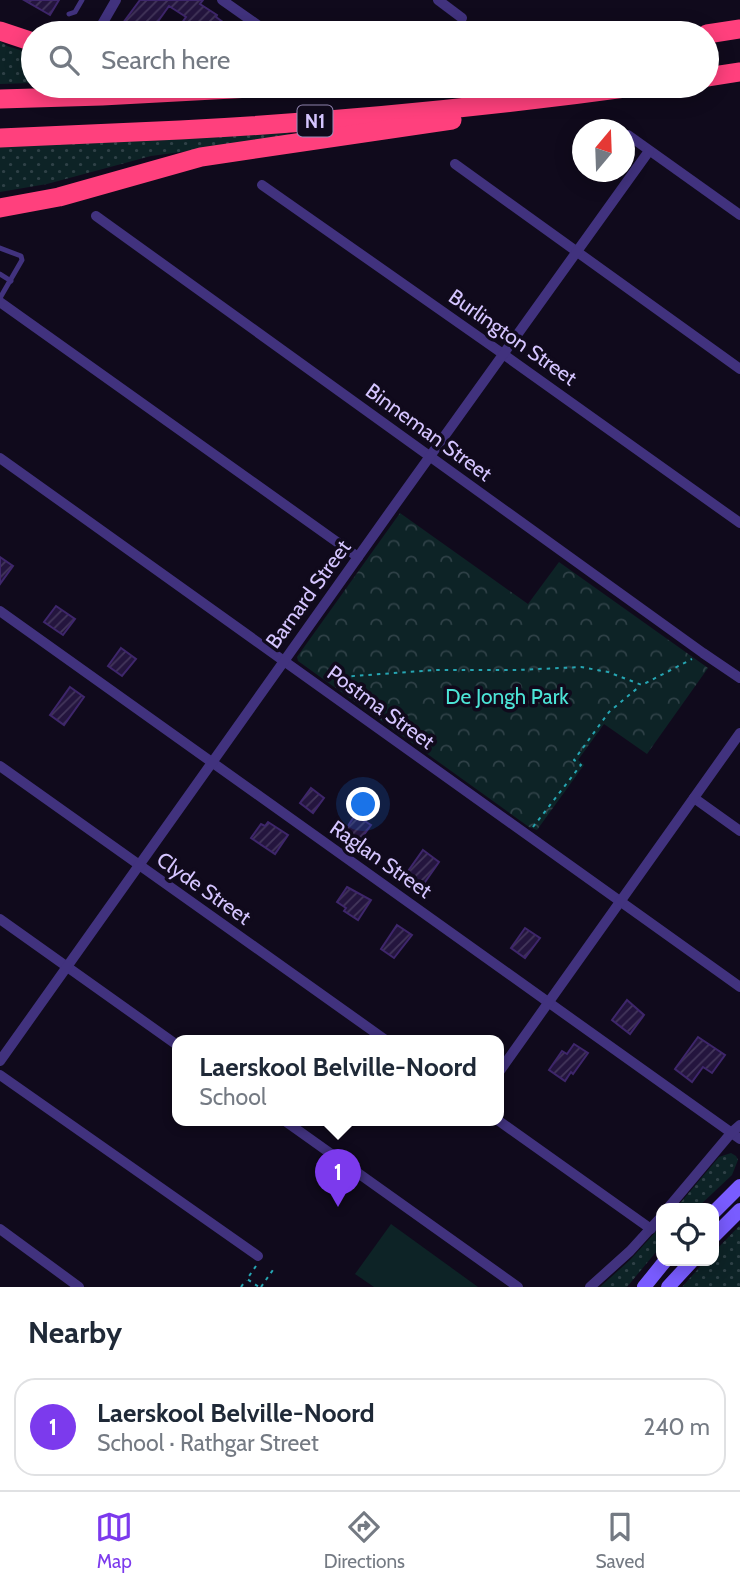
<!DOCTYPE html>
<meta charset="utf-8">
<style>
:root{--surface:#fff;--page:#f6f6f7;--text:#1f2937;--muted:#747a83;--line:#e0e1e3;--accent:#7c3aed}
body{margin:0;font-family:Cabin,sans-serif;background:var(--page);color:var(--text)}
.controls{position:absolute;right:21px;bottom:21px;display:grid;overflow:hidden;border-radius:14px;box-shadow:0 4px 18px #0003}
.controls button{width:63px;height:63px;display:grid;place-items:center;padding:0;border:0;border-bottom:2px solid var(--line);background:var(--surface);color:var(--text);font:35px sans-serif}
.compass{position:absolute;left:572px;top:119px;width:63px;height:63px;border-radius:50%;background:var(--surface);box-shadow:0 4px 18px #0003;rotate:19deg}
.you{position:absolute;left:364px;top:805px;width:24px;height:24px;margin:-18px;border:5px solid #fff;border-radius:50%;background:#1a73e8;box-shadow:0 0 0 10px #1a73e833}
.badge{display:grid;place-items:center;width:46px;height:46px;border-radius:50%;background:var(--accent);color:#fff;font-size:23px;font-weight:700}
.pin{position:absolute;translate:-50% -58px;filter:drop-shadow(0 2px 4px #0008)}
.pin::after{content:'';position:absolute;top:37px;width:24px;height:21px;background:inherit;clip-path:polygon(0 0,100% 0,50% 100%)}
.popup{position:absolute;left:172px;top:1035px;width:332px;height:91px;box-sizing:border-box;display:grid;place-content:center;border-radius:14px;background:var(--surface);filter:drop-shadow(0 2px 5px #0005);font-size:23px;white-space:nowrap;color:var(--muted)}
.popup b{font-size:26px;color:var(--text)}
.popup::after{content:'';position:absolute;left:50%;top:100%;margin-left:-14px;border:14px solid transparent;border-top-color:var(--surface)}
.list{margin:0;padding:0;list-style:none}
h2{display:flex;justify-content:space-between;align-items:center;height:91px;margin:0;padding:0 28px;font-size:30px}
h2 small{font-size:23px;font-weight:400;color:var(--muted)}
.list li{display:grid;grid-template-columns:46px 1fr auto;gap:21px;align-items:center;box-sizing:border-box;height:98px;margin:0 14px 14px;padding:0 14px;border:2px solid var(--line);border-radius:21px}
.list b{display:block;font-size:26px;white-space:nowrap}
.list p{margin:0;font-size:23px;white-space:nowrap;color:var(--muted)}
.list em{font-size:23px;font-style:normal;color:var(--muted)}
.icon{flex:none;width:38px;height:38px;fill:none;stroke:currentColor;stroke-width:2;stroke-linecap:round;stroke-linejoin:round}
.map{position:relative;flex:none;width:740px;height:1287px;overflow:hidden}
.search{position:absolute;background:var(--surface);box-shadow:0 4px 18px #0003;left:21px;right:21px;top:21px;height:77px;display:flex;align-items:center;gap:18px;box-sizing:border-box;padding:0 24px;border-radius:38px;color:var(--muted);font-size:26px}
.sheet{height:203px;background:var(--surface)}
nav{display:flex;justify-content:space-around;align-items:center;box-sizing:border-box;height:98px;border-top:2px solid var(--line);background:var(--surface);font-size:19px;color:var(--muted)}
nav a{display:grid;justify-items:center;gap:4px}
nav .on{color:var(--accent)}
.map>svg:first-child{display:block}
</style>
<div class="map">
<svg width="740" height="1287" viewBox="0 0 740 1287">
<defs>
<pattern id="grass-dots" width="8" height="8" patternUnits="userSpaceOnUse" patternTransform="scale(1.75)"><rect width="8" height="8" fill="#0d2326"/><path d="M2 2h.1M6 6h.1" fill="none" stroke="#2f4147" stroke-width="1.8" stroke-linecap="round"/></pattern>
<pattern id="park-crowns" width="20" height="18" patternUnits="userSpaceOnUse" patternTransform="scale(1.75)"><rect width="20" height="18" fill="#0d2326"/><path d="M2 6a3 3 0 1 1 6 0M12 15a3 3 0 1 1 6 0" fill="none" stroke="#2f4147"/></pattern>
<pattern id="building-hatch" width="6" height="6" patternUnits="userSpaceOnUse" patternTransform="scale(1.75)"><rect width="6" height="6" fill="#24153e"/><path d="M-1 1l2-2M0 6l6-6M5 7l2-2" fill="none" stroke="#43365b"/></pattern>
</defs>
<rect width="100%" height="100%" fill="#100a1c"/>
<!-- grass -->
<g fill="url(#grass-dots)">
<path d="M0 41 7 46 33 54V83L0 84Z"/>
<path d="M286 132 289 134 288 138 151 156 47 184 0 192V145Z"/>
<path d="M731 1153 736 1156 738 1160 732 1175 697 1208H676L719 1157Z"/>
<path d="M740 1225V1287H682L705 1261H714V1252Z"/>
<path d="M661 1226V1246L627 1287H600L630 1260Z"/>
</g>
<!-- park -->
<path fill="url(#park-crowns)" d="M400 513 528 604 559 562 708 668 647 754 604 724 578 760 584 765 537 830 529 827 298 661 297 657Z"/>
<!-- garden -->
<path fill="#0d2326" d="M391 1224 478 1287H374L355 1274Z"/>
<!-- building -->
<g fill="url(#building-hatch)" stroke="#3e266b" stroke-width="2">
<path d="M24 0H59L50 15Z"/>
<path d="M140 0H203L200 4 217 15 216 17 231 28 227 33H182L177 30 186 17 169 6 154 27 151 25 145 33H126L130 28 123 23Z"/>
<path d="M0 557 13 566 0 584Z"/>
<path d="M56 606 75 619 63 635 44 622Z"/>
<path d="M121 648 136 659 122 676 108 666Z"/>
<path d="M70 687 84 697 64 725 50 715Z"/>
<path d="M311 788 324 798 313 813 300 803Z"/>
<path d="M357 812 364 818 363 820 371 825 358 843 349 837 350 835 347 834 349 831 346 829Z"/>
<path d="M268 822 288 835 275 854 251 838 261 824 265 826Z"/>
<path d="M423 850 439 862 423 885 406 874Z"/>
<path d="M347 887 371 900 358 920 344 911 346 908 337 902Z"/>
<path d="M397 925 412 935 394 958 381 949Z"/>
<path d="M525 928 540 938 525 958 511 948Z"/>
<path d="M627 1000 644 1015 630 1034 612 1020Z"/>
<path d="M698 1037 725 1055 712 1073 703 1067 692 1082 675 1069Z"/>
<path d="M574 1044 588 1053 573 1074 571 1072 565 1081 549 1070 562 1051 567 1054Z"/>
</g>
<g fill="none" stroke-linecap="round" stroke-linejoin="round">
<!-- path -->
<g stroke="#26a5b2" stroke-width="2" stroke-dasharray="3.5 5" stroke-linecap="butt">
<path d="M326 678 435 670H518L581 667 608 672 642 685 692 659"/>
<path d="M533 827 581 765 574 760 609 712 640 686"/>
<path d="M256 1266 247 1279 259 1287"/>
<path d="M241 1287 246 1280"/>
<path d="M261 1287 275 1267"/>
</g>
<!-- lane -->
<g stroke="#41327e" stroke-width="5">
<path d="M69 14 75 12 82 0"/>
<path d="M0 248 21 256 22 260 0 298"/>
<path d="M0 274 11 281"/>
</g>
<!-- street -->
<g stroke="#41327e" stroke-width="10">
<path d="M222 0 269 33"/>
<path d="M438 0 462 18"/>
<path d="M97 33 116 0"/>
<path d="M628 135 740 215"/>
<path d="M455 164 740 369"/>
<path d="M262 185 496 349 740 523"/>
<path d="M96 216 703 653 740 678"/>
<path d="M0 302 358 557"/>
<path d="M0 458 740 987"/>
<path d="M0 611 740 1139"/>
<path d="M0 766 387 1041"/>
<path d="M694 798 740 831"/>
<path d="M0 919 177 1045"/>
<path d="M0 1061 390 512 649 151"/>
<path d="M499 1072 740 733"/>
<path d="M0 1075 258 1256"/>
<path d="M285 1121 518 1287"/>
<path d="M499 1121 651 1229"/>
<path d="M668 1208 732 1132 740 1125"/>
<path d="M0 1229 79 1287"/>
<path d="M590 1287 630 1251 661 1217"/>
</g>
<!-- secondary -->
<g stroke="#795cff" stroke-width="14">
<path d="M714 1212 740 1186"/>
<path d="M714 1236 740 1210"/>
<path d="M644 1287 665 1261"/>
<path d="M668 1287 692 1261"/>
</g>
<!-- highway -->
<g stroke="#ff407d" stroke-width="19">
<path d="M0 31 33 42"/>
<path d="M707 34 740 29"/>
<path d="M707 77 740 72"/>
<path d="M0 99 102 96 289 86"/>
<path d="M0 138C60 135 120 133 180 130 334 122 488 107 640 86"/>
<path d="M0 208 59 197 201 157 452 120"/>
</g>
</g>
<g text-anchor="middle" dominant-baseline="central" stroke-width="7" stroke-linejoin="round" paint-order="stroke">
<!-- shield labels -->
<rect fill="#100a1c" stroke="#9a8dbb" stroke-width="2" x="297.5" y="105.5" width="35" height="31" rx="5"/>
<g font-size="19" font-weight="bold" fill="#d5c5ff">
<text x="315" y="121">N1</text>
</g>
<!-- street labels -->
<g font-size="21" fill="#d5c5ff" stroke="#100a1c">
<text transform="translate(513 337) rotate(35)">Burlington Street</text>
<text transform="translate(429 432) rotate(36)">Binneman Street</text>
<text transform="translate(308 594) rotate(-54)">Barnard Street</text>
<text transform="translate(381 707) rotate(36)">Postma Street</text>
<text transform="translate(381 859) rotate(35)">Raglan Street</text>
<text transform="translate(204 888) rotate(35)">Clyde Street</text>
</g>
<!-- park labels -->
<g font-size="21" fill="#4ce4d6" stroke="#100a1c">
<text x="507" y="696">De Jongh Park</text>
</g>
</g>
</svg>
<div class="controls">
<button><svg class="icon" aria-label="locate" viewBox="0 0 24 24"><circle cx="12" cy="12" r="6"/><path d="M12 2v4M12 18v4M2 12h4M18 12h4"/></svg></button>
</div>
<svg class="compass" viewBox="-18 -18 36 36"><path d="M0-13l5 13h-10z" fill="#e53935"/><path d="M0 13l5-13h-10z" fill="#747a83"/></svg>
<div class="you"></div>
<div class="pin badge" style="left:338px;top:1207px">1</div>
<div class="popup"><b>Laerskool Belville-Noord</b>School</div>
<div class="search"><svg class="icon" aria-label="search" viewBox="0 0 24 24"><circle cx="10" cy="10" r="6"/><path d="M15 15l6 6"/></svg>Search here</div>
</div>
<section class="sheet">
<h2>Nearby<small></small></h2>
<ul class="list">
<li><span class="badge">1</span><div><b>Laerskool Belville-Noord</b><p>School · Rathgar Street</p></div><em>240 m</em></li>
</ul>
</section>
<nav>
<a class="on"><svg class="icon" aria-label="map" viewBox="0 0 24 24"><path d="M3 6l6-2 6 2 6-2v14l-6 2-6-2-6 2zM9 4v14M15 6v14"/></svg>Map</a>
<a><svg class="icon" aria-label="directions" viewBox="0 0 24 24"><path d="M12 3l9 9-9 9-9-9zM9 14v-3h6M13 9l2 2-2 2"/></svg>Directions</a>
<a><svg class="icon" aria-label="saved" viewBox="0 0 24 24"><path d="M7 4h10v16l-5-4-5 4z"/></svg>Saved</a>
</nav>
